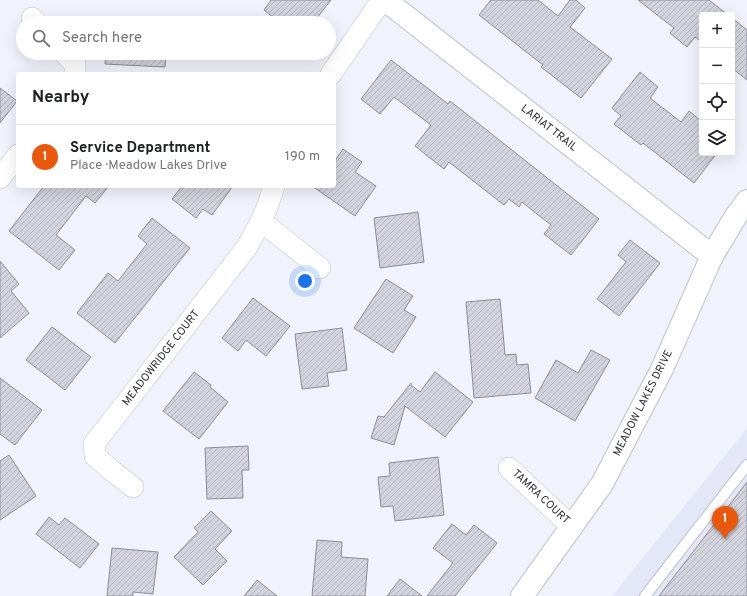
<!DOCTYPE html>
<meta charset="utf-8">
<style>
:root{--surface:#fff;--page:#f6f6f6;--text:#202124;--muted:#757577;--line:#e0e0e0;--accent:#ea580c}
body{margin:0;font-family:Overpass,sans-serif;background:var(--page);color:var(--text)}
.controls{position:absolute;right:12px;top:12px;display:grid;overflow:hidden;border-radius:4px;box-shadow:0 4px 16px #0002}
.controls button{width:36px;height:36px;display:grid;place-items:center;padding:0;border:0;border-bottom:1px solid var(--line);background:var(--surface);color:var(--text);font:20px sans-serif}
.you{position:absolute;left:305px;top:281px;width:14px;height:14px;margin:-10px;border:3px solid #fff;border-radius:50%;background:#1a73e8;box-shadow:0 0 0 6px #1a73e833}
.badge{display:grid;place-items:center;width:26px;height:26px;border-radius:50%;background:var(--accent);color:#fff;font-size:13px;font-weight:700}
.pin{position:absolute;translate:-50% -33px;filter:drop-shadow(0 1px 2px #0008)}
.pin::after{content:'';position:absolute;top:21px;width:14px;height:12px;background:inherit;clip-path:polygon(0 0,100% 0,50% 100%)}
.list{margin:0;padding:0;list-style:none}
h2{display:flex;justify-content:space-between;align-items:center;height:52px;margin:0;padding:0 16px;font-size:17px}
h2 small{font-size:13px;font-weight:400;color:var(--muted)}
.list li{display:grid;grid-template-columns:26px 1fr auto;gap:12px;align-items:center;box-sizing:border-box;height:64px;padding:0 16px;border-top:1px solid var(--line)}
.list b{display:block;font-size:15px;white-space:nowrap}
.list p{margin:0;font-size:13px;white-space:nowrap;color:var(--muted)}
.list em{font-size:13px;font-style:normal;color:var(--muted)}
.icon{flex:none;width:22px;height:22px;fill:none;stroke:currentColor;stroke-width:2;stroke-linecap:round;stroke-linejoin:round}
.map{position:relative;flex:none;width:747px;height:596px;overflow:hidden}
.search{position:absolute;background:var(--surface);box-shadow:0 4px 16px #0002;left:16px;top:16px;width:320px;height:44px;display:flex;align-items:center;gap:10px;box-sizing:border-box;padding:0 14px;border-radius:22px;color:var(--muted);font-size:15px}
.panel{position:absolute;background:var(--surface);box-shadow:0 4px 16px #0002;left:16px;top:72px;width:320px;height:116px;border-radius:4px}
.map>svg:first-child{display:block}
</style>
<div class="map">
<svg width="747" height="596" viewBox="0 0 747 596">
<defs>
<pattern id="building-hatch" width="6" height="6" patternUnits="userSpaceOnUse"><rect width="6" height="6" fill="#d2d3dc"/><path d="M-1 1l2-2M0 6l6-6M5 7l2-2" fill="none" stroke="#b4b5bd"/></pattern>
</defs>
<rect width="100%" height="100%" fill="#f1f3fc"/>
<!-- built -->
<path fill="#e4e7f7" d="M747 428V596H612Z"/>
<!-- building -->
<g fill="url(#building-hatch)" stroke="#8c8d96">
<path d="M271 0H331L313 23H280L264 10Z"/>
<path d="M491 0H538L558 16 570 0H576L585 8 570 27 612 59 581 98 541 67 543 65 479 15Z"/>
<path d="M638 0H709L728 15H702V42L695 37 687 47 670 33 674 28Z"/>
<path d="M732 18 747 30V80L732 68Z"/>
<path d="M106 53H166L165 67 105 64Z"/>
<path d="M391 60 448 104 450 101 599 219 571 255 544 234 551 225 522 202 519 207 509 199 504 205 449 162 444 169 415 146 431 125 394 97 380 114 361 99Z"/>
<path d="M640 72 658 87 650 98 681 122 689 111 702 122V153H717L694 183 643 143 641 145 614 124 621 116 612 108Z"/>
<path d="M0 88 17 101 0 123Z"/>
<path d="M343 149 362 162 355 172 376 186 355 216 312 186H334V162Z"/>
<path d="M44 186H109L95 203 86 196 56 235 75 250 59 270 9 231Z"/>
<path d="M182 186H233L212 215 203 209 196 218 172 199Z"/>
<path d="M418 212 424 262 380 268 374 218Z"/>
<path d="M152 218 190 248 115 343 77 313 108 273 118 281 147 244 138 236Z"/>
<path d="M630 240 660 263 619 316 597 299 626 262 618 255Z"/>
<path d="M0 261 19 284 11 291 29 313 0 338Z"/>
<path d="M386 279 413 296 404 310 416 317 393 353 354 328Z"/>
<path d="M253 298 290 326 266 356 246 340 238 351 222 338Z"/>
<path d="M500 299 505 355 516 354 517 365 528 364 531 393 474 398 466 302Z"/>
<path d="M52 327 91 357 65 390 26 360Z"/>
<path d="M342 328 347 370 327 373 329 386 302 389 295 334Z"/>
<path d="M591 350 610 360 575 421 535 398 556 360 578 373Z"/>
<path d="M194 372 211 385 210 387 228 402 199 439 163 411Z"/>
<path d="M435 372 473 402 445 437 405 406 394 445 371 438 378 416 384 417 411 383V385L420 392Z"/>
<path d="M0 378 42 410 15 445 0 434Z"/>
<path d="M248 446 249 470H242L243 498 207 499 205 448Z"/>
<path d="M9 455 36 496 0 520V461Z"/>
<path d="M438 457 444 515 395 521 393 506 381 507 378 477 390 476 389 463Z"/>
<path d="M747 482V596H659Z"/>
<path d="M211 511 232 531 215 549 227 561 203 585 174 557 198 532 194 528Z"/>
<path d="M49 517 59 525 65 518 99 544 80 568 36 534Z"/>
<path d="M452 524 466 535 474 525 497 543 455 596H427L453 563 433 548Z"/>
<path d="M317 540 342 542 341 557 368 559 365 596H312Z"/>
<path d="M112 548 158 552 153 594 133 592V596H107Z"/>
<path d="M400 579 422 596H387Z"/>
<path d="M257 580 277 596H244Z"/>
</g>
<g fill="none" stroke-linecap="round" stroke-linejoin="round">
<defs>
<path id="service" d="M645 596 747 465"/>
<g id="minor">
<path d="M32 18 37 23"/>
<path d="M64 53 75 64V74"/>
<path d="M331 74 382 0"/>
<path d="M0 178 18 155"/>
<path d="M261 221 320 268"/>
<path d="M509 468 572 527"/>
<path d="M133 487 111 470 95 456 94 444 247 247 261 221 268 205 274 186"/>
</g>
<g id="tertiary">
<path d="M385 0 712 256"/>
<path d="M522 596 602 484 662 369 712 256 736 216 747 201"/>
</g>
</defs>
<!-- service casing -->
<use href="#service" stroke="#bec0c8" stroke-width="12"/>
<!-- minor casing -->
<use href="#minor" stroke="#bec0c8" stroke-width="22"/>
<!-- tertiary casing -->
<use href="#tertiary" stroke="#bec0c8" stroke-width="24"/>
<!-- service -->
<use href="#service" stroke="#fff" stroke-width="10"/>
<!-- minor -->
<use href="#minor" stroke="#fff" stroke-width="21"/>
<!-- tertiary -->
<use href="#tertiary" stroke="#fff" stroke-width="22"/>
</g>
<g text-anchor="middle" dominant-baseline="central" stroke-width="3" stroke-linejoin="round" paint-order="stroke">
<!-- street labels -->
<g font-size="11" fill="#2b2c2f" stroke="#fff">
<text transform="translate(549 128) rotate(38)">LARIAT TRAIL</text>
<text transform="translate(161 358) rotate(-52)">MEADOWRIDGE COURT</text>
<text transform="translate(643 403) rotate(-63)">MEADOW LAKES DRIVE</text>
<text transform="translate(541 497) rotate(43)">TAMRA COURT</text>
</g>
</g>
</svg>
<div class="controls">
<button>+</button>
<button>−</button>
<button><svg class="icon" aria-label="locate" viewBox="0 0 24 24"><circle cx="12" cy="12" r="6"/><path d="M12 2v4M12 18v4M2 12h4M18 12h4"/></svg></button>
<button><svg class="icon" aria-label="layers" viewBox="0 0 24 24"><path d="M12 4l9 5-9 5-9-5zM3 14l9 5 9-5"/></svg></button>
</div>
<div class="you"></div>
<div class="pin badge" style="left:725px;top:539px">1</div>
<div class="search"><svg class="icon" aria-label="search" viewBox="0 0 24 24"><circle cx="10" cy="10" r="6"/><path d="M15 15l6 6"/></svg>Search here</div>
<section class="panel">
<h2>Nearby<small></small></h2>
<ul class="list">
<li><span class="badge">1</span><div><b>Service Department</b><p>Place · Meadow Lakes Drive</p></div><em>190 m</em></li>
</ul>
</section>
</div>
